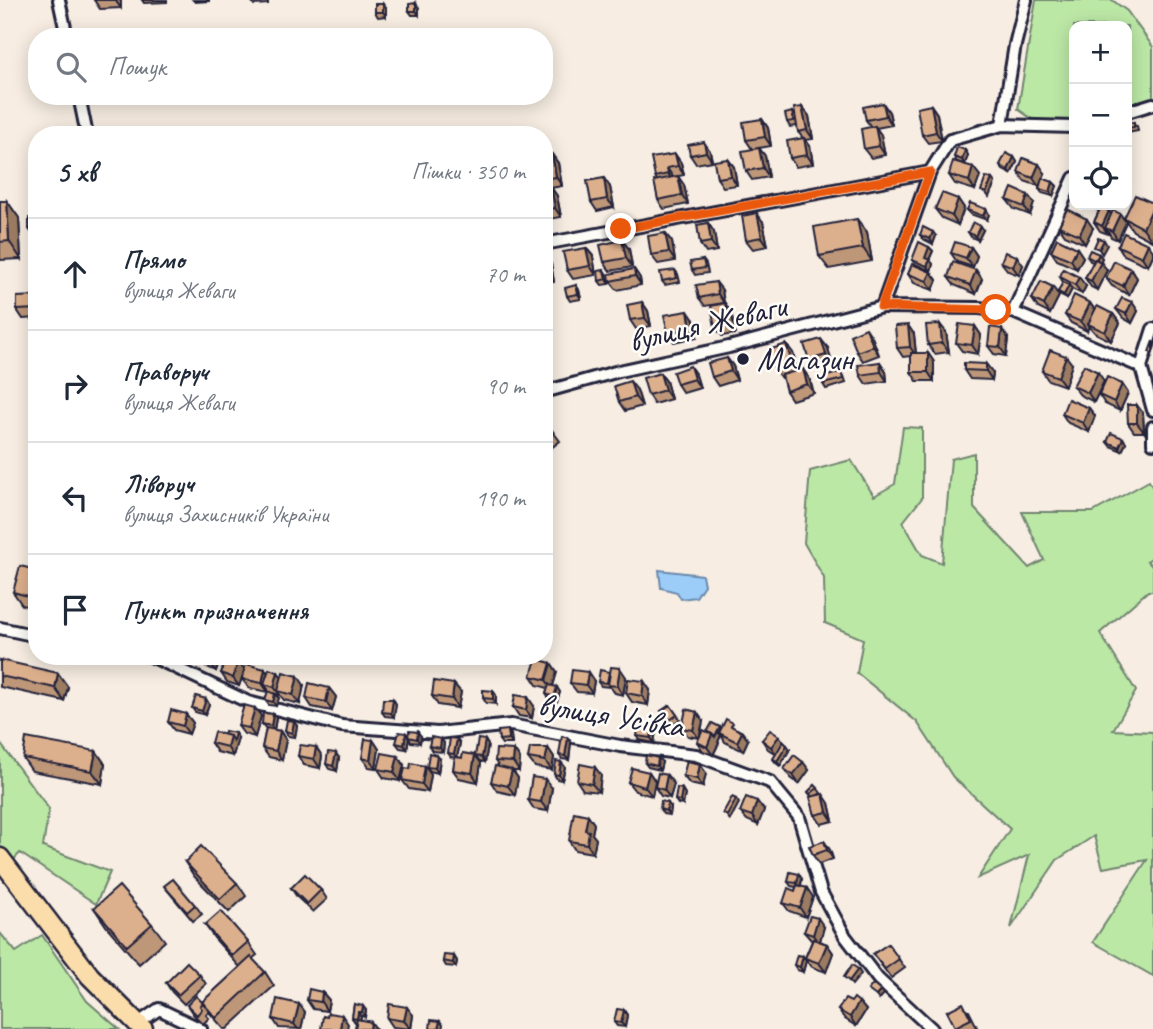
<!DOCTYPE html>
<html lang="uk">
<meta charset="utf-8">
<style>
:root{--surface:#fff;--page:#f2f2f3;--text:#1f2937;--muted:#747a83;--line:#e0e1e3}
body{margin:0;font-family:Caveat,sans-serif;background:var(--page);color:var(--text)}
.controls{position:absolute;right:21px;top:21px;display:grid;overflow:hidden;border-radius:14px;box-shadow:0 4px 18px #0003}
.controls button{width:63px;height:63px;display:grid;place-items:center;padding:0;border:0;border-bottom:2px solid var(--line);background:var(--surface);color:var(--text);font:35px sans-serif}
.stop{position:absolute;width:21px;height:21px;margin:-16px;border:5px solid #ea580c;border-radius:50%;background:#fff}
.stop.end{background:#ea580c;border-color:#fff;box-shadow:0 2px 7px #0008}
.list{margin:0;padding:0;list-style:none}
h2{display:flex;justify-content:space-between;align-items:center;height:91px;margin:0;padding:0 28px;font-size:30px}
h2 small{font-size:23px;font-weight:400;color:var(--muted)}
.list li{display:grid;grid-template-columns:46px 1fr auto;gap:21px;align-items:center;box-sizing:border-box;height:112px;padding:0 28px;border-top:2px solid var(--line)}
.list b{display:block;font-size:26px;white-space:nowrap}
.list p{margin:0;font-size:23px;white-space:nowrap;color:var(--muted)}
.list em{font-size:23px;font-style:normal;color:var(--muted)}
.icon{flex:none;width:38px;height:38px;fill:none;stroke:currentColor;stroke-width:2;stroke-linecap:round;stroke-linejoin:round}
.map{position:relative;flex:none;width:1153px;height:1029px;overflow:hidden}
.search{position:absolute;background:var(--surface);box-shadow:0 4px 18px #0003;left:28px;top:28px;width:525px;height:77px;display:flex;align-items:center;gap:18px;box-sizing:border-box;padding:0 24px;border-radius:28px;color:var(--muted);font-size:26px}
.panel{position:absolute;background:var(--surface);box-shadow:0 4px 18px #0003;left:28px;top:126px;width:525px;height:539px;border-radius:28px}
.map>svg:first-child{display:block}
</style>
<div class="map">
<svg width="1153" height="1029" viewBox="0 0 1153 1029">
<rect width="100%" height="100%" fill="#f7ede2"/>
<filter id="ink" filterUnits="userSpaceOnUse"><feTurbulence type="fractalNoise" baseFrequency=".0143" numOctaves="2"/><feDisplacementMap in="SourceGraphic" scale="14" xChannelSelector="R" yChannelSelector="G"/><feConvolveMatrix kernelMatrix="1 2 1 2 8 2 1 2 1" color-interpolation-filters="sRGB"/></filter>
<g filter="url(#ink)">
<!-- green -->
<g fill="#bce8a6" stroke="#6f8570" stroke-width="2">
<path d="M1036 0H1112L1127 11 1153 47V98L1127 109V26H1074V120L1036 122 1018 109Z"/>
<path d="M903 427 922 428V498L903 522 922 555 942 563 951 459 974 453V508L1029 568 1044 560 1022 512H1093L1149 481 1153 488V557L1147 561 1153 567V591H1148L1100 633 1136 691 1113 730 1153 732V976L1093 942 1147 860 1103 868 1094 836 1057 860 1011 928 1029 855 978 878 1010 829 953 777 917 722 857 673 863 639 825 623 824 578 804 543 810 471 851 460 874 496 895 484Z"/>
<path d="M0 743 49 809 43 847 110 872 96 904 20 853 0 874Z"/>
<path d="M0 933 16 952 42 935 87 1001 119 1029H0Z"/>
</g>
<!-- water -->
<path fill="#9bcdf8" stroke="#6b89ac" stroke-width="2" d="M659 570 702 575 704 585 696 597 681 599 677 592 661 588Z"/>
<g fill="none" stroke-linecap="round" stroke-linejoin="round">
<defs>
<g id="street">
<path d="M59 0 67 37"/>
<path d="M79 96 87 135"/>
<path d="M1127 112 1153 104"/>
<path d="M1002 125 1015 45 1026 0"/>
<path d="M1074 127 1002 125 950 140 930 172 882 307 979 308 1013 312 1074 178"/>
<path d="M544 244 930 172"/>
<path d="M1013 312 1141 367 1153 329"/>
<path d="M1141 367 1153 410"/>
<path d="M544 392 619 371 729 347 882 307"/>
<path d="M1153 427V443"/>
<path d="M0 628 37 636"/>
<path d="M151 656 248 702 342 726 438 733 511 725 620 746 696 755 770 782 799 817 821 892 845 936 878 979 932 1029"/>
<path d="M137 1024 159 1009 201 1029"/>
</g>
<path id="primary" d="M0 858 90 976 143 1029"/>
</defs>
<!-- street casing -->
<use href="#street" stroke="#22223b" stroke-width="16"/>
<!-- primary casing -->
<use href="#primary" stroke="#22223b" stroke-width="23"/>
<!-- street -->
<use href="#street" stroke="#fdfcf7" stroke-width="10"/>
<!-- primary -->
<use href="#primary" stroke="#fbddab" stroke-width="18"/>
</g>
<!-- wall -->
<g fill="#be9779" stroke="#22223b" stroke-width="2">
<path d="M94 0H121V8L100 9Z"/>
<path d="M142 0H167V2L144 3Z"/>
<path d="M193 0H209V1L195 2Z"/>
<path d="M251 0H268V4L254 5Z"/>
<path d="M383 4 386 8V16L378 17 375 12Z"/>
<path d="M419 8V15H412L409 11Z"/>
<path d="M931 105 937 114 942 141 928 143 922 135Z"/>
<path d="M802 107 809 116 813 139 805 140 810 146 813 164 796 167 790 158 803 138 798 132Z"/>
<path d="M792 112 796 117 797 126 790 127 787 122Z"/>
<path d="M889 112 892 125 876 128 881 135 885 155 871 158 864 149 871 127 866 120Z"/>
<path d="M762 119 768 128 771 146 759 148 765 156 769 177 752 180 746 171 752 149 746 140Z"/>
<path d="M1127 123 1137 126 1138 131 1127 133Z"/>
<path d="M965 150 968 155 965 164 957 162 954 157Z"/>
<path d="M710 151 712 161 696 164 690 155Z"/>
<path d="M675 154 681 163 684 175 673 177 684 185 688 204 664 209 658 200 657 180 655 177Z"/>
<path d="M544 156 558 163 562 186 551 188 557 196 561 217 544 220Z"/>
<path d="M1014 157 1017 162 1011 174 1003 170 1000 165Z"/>
<path d="M728 159 734 167 737 185 723 187 717 178Z"/>
<path d="M973 167 980 176 975 190 955 184 949 175Z"/>
<path d="M1018 172 1045 173 1043 179 1053 182 1057 186 1053 196 1042 193 1039 189V186L1024 181Z"/>
<path d="M610 187 614 207 597 211 591 202Z"/>
<path d="M958 199 964 208 958 225 942 218 935 209Z"/>
<path d="M1007 200 1034 203 1030 215 1014 209Z"/>
<path d="M0 201H7L19 218 21 259 0 260Z"/>
<path d="M1153 203V240L1152 241 1133 231 1124 218Z"/>
<path d="M1087 205H1104L1102 207 1112 214H1120L1126 222 1118 240 1111 237 1109 233 1108 234 1100 231 1094 222 1099 211Z"/>
<path d="M986 209 989 214 987 220 970 214 967 210Z"/>
<path d="M37 218V238H35L29 229Z"/>
<path d="M763 222 768 246 753 249 746 240Z"/>
<path d="M708 223 714 232 717 251 706 253 700 244Z"/>
<path d="M1059 226 1093 228 1085 244 1065 235Z"/>
<path d="M983 230 978 240 971 237 968 232Z"/>
<path d="M867 232 872 261 829 269 819 256Z"/>
<path d="M665 233 672 242 675 261 658 264 651 255Z"/>
<path d="M920 235 936 236 933 244 923 239Z"/>
<path d="M622 240 629 249 632 267 610 271 604 262Z"/>
<path d="M1118 246 1153 251V255L1148 266 1124 255Z"/>
<path d="M929 247 933 251 929 260 933 264 931 271 915 264 912 260Z"/>
<path d="M971 247 977 256 973 267 957 262 951 253Z"/>
<path d="M586 248 593 256 596 275 573 279 567 270Z"/>
<path d="M1077 248 1083 257 1077 269 1057 260 1051 251Z"/>
<path d="M1099 254 1102 258 1100 261 1107 270 1097 290 1091 287 1085 278 1093 262 1090 261 1087 256Z"/>
<path d="M544 255 551 264 554 282 544 284Z"/>
<path d="M703 260 706 264 708 273 695 275 692 270Z"/>
<path d="M1001 262 1023 265 1019 275 1008 271Z"/>
<path d="M634 269 640 278 641 285 617 290 610 281Z"/>
<path d="M1131 269 1137 278 1129 295 1112 286 1106 278Z"/>
<path d="M675 270 678 274 680 282 665 285 662 281Z"/>
<path d="M976 270 982 279 976 294 954 285 948 277Z"/>
<path d="M931 272 937 280 933 290 914 283 908 274Z"/>
<path d="M607 275 609 284 602 285 599 281Z"/>
<path d="M1060 277 1086 286 1082 294 1072 289 1067 299 1061 296 1058 292 1063 282Z"/>
<path d="M576 285 579 290 581 299 570 301 567 296Z"/>
<path d="M722 290 724 303 705 306 699 298Z"/>
<path d="M37 296V318L23 319 17 310Z"/>
<path d="M1059 296 1050 314 1038 308 1032 299Z"/>
<path d="M642 302 648 311 651 326 636 329 630 320Z"/>
<path d="M1132 302 1138 311 1132 323 1123 318 1116 309Z"/>
<path d="M1090 303 1095 310 1113 314 1120 323 1111 341 1095 333 1089 326 1087 331 1071 323 1065 315Z"/>
<path d="M731 312 736 334 722 336 715 327Z"/>
<path d="M694 320 697 337 674 342 668 333Z"/>
<path d="M975 326 981 335 978 354 962 351 956 343Z"/>
<path d="M946 332 949 352 935 354 928 345Z"/>
<path d="M914 334 916 353H928L934 362V381H917L911 372V356L903 357 897 348Z"/>
<path d="M872 337 879 355 863 361 857 352Z"/>
<path d="M1008 338 1006 356 994 354 988 346Z"/>
<path d="M786 344 793 353 798 371 809 378 814 393 792 400 786 391 782 377 781 378 774 369Z"/>
<path d="M828 348 832 364 815 369 809 360Z"/>
<path d="M727 358 733 366 737 380 718 386 712 377Z"/>
<path d="M880 362 886 371 887 381 866 384 860 375Z"/>
<path d="M986 364 993 373 992 380 970 379 964 370Z"/>
<path d="M1072 364 1065 386 1048 380 1042 371Z"/>
<path d="M660 373 666 381 671 399 654 404 648 395Z"/>
<path d="M696 375 700 388 683 393 677 384Z"/>
<path d="M844 377 846 383 826 389 823 384Z"/>
<path d="M1104 381 1094 402 1080 395 1073 386Z"/>
<path d="M1122 384 1128 393 1120 411 1105 404 1099 395Z"/>
<path d="M637 390 642 406 625 411 619 402Z"/>
<path d="M1089 408 1095 416 1089 432 1068 423 1062 414Z"/>
<path d="M1143 413 1144 432H1134L1128 423Z"/>
<path d="M548 425 560 441 546 452 544 449V428Z"/>
<path d="M1123 438 1126 443 1122 451 1110 446 1107 442Z"/>
<path d="M37 570V609L22 605 13 592Z"/>
<path d="M196 656H221L216 671 202 665Z"/>
<path d="M0 660 68 687 64 701 0 687Z"/>
<path d="M238 661 244 670 268 673 278 672 281 677 304 685 300 704 284 700 280 695 276 694 279 698 276 706 269 705 265 700 268 692 249 688 242 679 244 672 239 686 227 682 221 673Z"/>
<path d="M551 663 557 672 553 686 560 692 557 701 549 699 546 694 548 688 537 685 531 676Z"/>
<path d="M609 672 610 674 626 677 623 695 615 693 610 687 601 686 598 682Z"/>
<path d="M594 681 592 693 577 692 570 683Z"/>
<path d="M329 688 336 697 332 711 312 707 306 698Z"/>
<path d="M650 690 648 705 632 702 626 693Z"/>
<path d="M493 691 496 695V704L486 703 483 698Z"/>
<path d="M461 692 458 708 438 705 432 696Z"/>
<path d="M206 699 209 704 205 715 195 712 192 708Z"/>
<path d="M393 699 396 704 394 717 385 716 382 712Z"/>
<path d="M670 705 680 719 671 726 661 711Z"/>
<path d="M534 706 532 718 519 716 513 707Z"/>
<path d="M255 708 261 716 255 737 244 734 238 726Z"/>
<path d="M186 714 193 723 189 734 174 730 168 722Z"/>
<path d="M276 718 274 730 280 731 286 740 282 760 269 757 262 748 266 729 262 724Z"/>
<path d="M703 721 700 737 707 732 721 729H737L742 732 748 740 743 751 725 742 721 735 718 742 719 743 713 755 703 751 697 742 699 738 688 736 682 728Z"/>
<path d="M297 726 295 737 288 736 285 731Z"/>
<path d="M656 731 654 743 640 740 637 736Z"/>
<path d="M406 733 408 736H421L420 743 411 742 409 738 407 749 400 748 396 743Z"/>
<path d="M511 735 512 744H502L499 740Z"/>
<path d="M779 736 790 749 780 766 776 763 773 759 776 754 768 749 762 740Z"/>
<path d="M238 738 233 756 217 752 211 743Z"/>
<path d="M568 738 571 742 569 760 562 759 559 755Z"/>
<path d="M457 739 460 743 457 757 462 758 475 755 485 740 488 745 485 762 479 761 481 763 478 782 459 778 453 770 455 758 451 757 448 753Z"/>
<path d="M373 740 379 749 376 768 369 767 362 758Z"/>
<path d="M444 743 443 752 432 751 429 746Z"/>
<path d="M316 747 322 756 320 768 304 765 298 756Z"/>
<path d="M548 748 554 757 552 770 535 767 528 758Z"/>
<path d="M514 750 520 759 519 771H513L518 778 515 795 497 791 491 782 499 767 495 761Z"/>
<path d="M96 751 105 764 102 784 32 771 23 758Z"/>
<path d="M339 758 337 771 329 769 326 764Z"/>
<path d="M440 759 438 773 430 771 427 767Z"/>
<path d="M561 762 565 767 562 780 557 779 554 774Z"/>
<path d="M662 762 660 770 648 767 645 763Z"/>
<path d="M803 762 809 770 799 784 791 778 784 769Z"/>
<path d="M404 765 400 781 384 778 378 769Z"/>
<path d="M425 766 431 775 428 792 409 789 402 780 410 769Z"/>
<path d="M649 772 655 781 652 796 635 791 628 782Z"/>
<path d="M706 773 703 787 690 784 683 776Z"/>
<path d="M601 775 599 792 583 790 577 781Z"/>
<path d="M674 784 670 798 661 796 655 787Z"/>
<path d="M815 785 821 793 818 795 829 803 833 821 821 824 815 815 811 796 808 792Z"/>
<path d="M552 788 548 811 534 809 528 800Z"/>
<path d="M682 789 685 794 683 805 678 804 675 800Z"/>
<path d="M671 807 670 815 663 814 660 809Z"/>
<path d="M764 810 758 825 747 820 740 812Z"/>
<path d="M588 815 594 824 592 834 596 839 593 853 575 850 569 841Z"/>
<path d="M824 841 830 850 833 859 819 864 813 855Z"/>
<path d="M185 862 237 883 246 896 229 912 194 876Z"/>
<path d="M802 879 801 886 813 897 806 917 789 911 783 903 795 891 796 887 791 886 788 882Z"/>
<path d="M164 886 195 905 202 914 193 921Z"/>
<path d="M291 888 321 890 327 899 313 912 297 897Z"/>
<path d="M94 908 152 924 165 941 139 964 106 926Z"/>
<path d="M205 925 248 942 257 955 252 959 265 972 274 986 227 1029H224L209 1012 206 1015 209 1018 203 1024 193 1014 187 1005 202 1002 240 967 214 938Z"/>
<path d="M824 927 820 941 827 944 833 953 826 972 812 967 805 958 812 941 804 932Z"/>
<path d="M888 944 905 968 891 978 873 954Z"/>
<path d="M454 956 457 961 456 967 446 966 443 961Z"/>
<path d="M803 956 806 961 803 972 797 970 794 965Z"/>
<path d="M200 975 206 984 184 1004 172 992 166 983Z"/>
<path d="M322 992 329 1000 327 1011 313 1009 307 1000Z"/>
<path d="M851 1002H859L866 1010 856 1026 845 1019 838 1010Z"/>
<path d="M299 1004 305 1012 301 1029 279 1028 273 1019Z"/>
<path d="M354 1004 366 1010 365 1017 361 1016 360 1020 371 1022 376 1029H355L356 1023 355 1022 352 1018Z"/>
<path d="M624 1010 627 1015 625 1027 617 1026 614 1022Z"/>
<path d="M947 1011H969L977 1027 974 1029H957Z"/>
<path d="M413 1015 411 1029 393 1027 387 1018Z"/>
</g>
<!-- shaded-wall -->
<g fill="#9b7b63" stroke="#22223b" stroke-width="2">
<path d="M115 0H121V8Z"/>
<path d="M416 3 419 8V15L416 11Z"/>
<path d="M383 4 386 8V16L383 12Z"/>
<path d="M883 103 889 112 892 125 886 116Z"/>
<path d="M931 105 937 114 942 141 936 132Z"/>
<path d="M802 107 809 116 813 139 807 130Z"/>
<path d="M762 119 768 128 771 146 765 137Z"/>
<path d="M875 126 881 135 885 155 879 146Z"/>
<path d="M804 138 810 146 813 164 807 155Z"/>
<path d="M704 142 710 151 712 161 706 152Z"/>
<path d="M759 148 765 156 769 177 763 168Z"/>
<path d="M965 150 968 155 965 164 962 160Z"/>
<path d="M552 154 558 163 562 186 556 177Z"/>
<path d="M675 154 681 163 684 175 678 166Z"/>
<path d="M1014 157 1017 162 1011 174 1008 170Z"/>
<path d="M728 159 734 167 737 185 731 176Z"/>
<path d="M1039 164 1045 173 1039 187 1033 178Z"/>
<path d="M973 167 980 176 975 190 969 181Z"/>
<path d="M667 168 673 177 674 183 668 174Z"/>
<path d="M678 176 684 185 688 204 682 195Z"/>
<path d="M604 178 610 187 614 207 607 199Z"/>
<path d="M992 179 995 183 989 197 986 193Z"/>
<path d="M1053 182 1057 186 1053 196 1050 192Z"/>
<path d="M551 187 557 196 561 217 555 208Z"/>
<path d="M1028 195 1034 203 1030 215 1024 207Z"/>
<path d="M958 199 964 208 958 225 952 216Z"/>
<path d="M7 201 19 218 21 259 9 241Z"/>
<path d="M1096 205H1104L1101 211Z"/>
<path d="M1153 207V240L1152 241 1143 228Z"/>
<path d="M986 209 989 214 987 220 983 216Z"/>
<path d="M1109 211 1115 219 1105 228 1109 233 1108 234 1102 226Z"/>
<path d="M757 213 763 222 768 246 762 237Z"/>
<path d="M1120 214 1126 222 1118 240 1112 231Z"/>
<path d="M857 219 867 232 872 261 863 248Z"/>
<path d="M1087 219 1093 228 1085 244 1079 235Z"/>
<path d="M708 223 714 232 717 251 711 242Z"/>
<path d="M980 226 983 230 978 240 975 236Z"/>
<path d="M933 232 936 236 933 244 930 239Z"/>
<path d="M665 233 672 242 675 261 669 252Z"/>
<path d="M622 240 629 249 632 267 626 258Z"/>
<path d="M1104 240 1107 245 1102 254 1099 249Z"/>
<path d="M1148 244 1153 251V255L1148 266 1142 257Z"/>
<path d="M929 247 933 251 928 262 925 258Z"/>
<path d="M971 247 977 256 973 267 966 258Z"/>
<path d="M586 248 593 256 596 275 590 266Z"/>
<path d="M1077 248 1083 257 1077 269 1071 260Z"/>
<path d="M1099 254 1102 258 1099 265 1096 260Z"/>
<path d="M544 255 551 264 554 282 548 273Z"/>
<path d="M1017 256 1023 265 1019 275 1013 267Z"/>
<path d="M930 260 933 264 931 271 927 266Z"/>
<path d="M1101 262 1107 270 1097 290 1091 281Z"/>
<path d="M634 269 640 278 641 285 635 276Z"/>
<path d="M1131 269 1137 278 1129 295 1123 286Z"/>
<path d="M604 270 607 275 609 284 606 279Z"/>
<path d="M976 270 982 279 976 294 970 285Z"/>
<path d="M931 272 937 280 933 290 927 281Z"/>
<path d="M1079 277 1086 286 1082 294 1075 285Z"/>
<path d="M716 282 722 290 724 303 718 294Z"/>
<path d="M576 285 579 290 581 299 578 294Z"/>
<path d="M1069 285 1072 289 1067 299 1064 295Z"/>
<path d="M1053 287 1059 296 1050 314 1044 305Z"/>
<path d="M642 302 648 311 651 326 645 318Z"/>
<path d="M1132 302 1138 311 1132 323 1126 314Z"/>
<path d="M725 303 731 312 736 334 729 325Z"/>
<path d="M1090 303 1096 312 1087 331 1081 322Z"/>
<path d="M688 311 694 320 697 337 691 328Z"/>
<path d="M1113 314 1120 323 1111 341 1105 332Z"/>
<path d="M940 324 946 332 949 352 942 343Z"/>
<path d="M908 325 914 334 916 356 910 347Z"/>
<path d="M975 326 981 335 978 354 972 345Z"/>
<path d="M866 328 872 337 879 355 873 346Z"/>
<path d="M1002 329 1008 338 1006 356 1000 347Z"/>
<path d="M821 339 828 348 832 364 826 355Z"/>
<path d="M786 344 793 353 798 372 792 363Z"/>
<path d="M928 353 934 362V381L928 372Z"/>
<path d="M1066 356 1072 364 1065 386 1058 377Z"/>
<path d="M727 358 733 366 737 380 731 371Z"/>
<path d="M880 362 886 371 887 381 881 372Z"/>
<path d="M986 364 993 373 992 380 986 371Z"/>
<path d="M690 366 696 375 700 388 694 379Z"/>
<path d="M803 369 809 378 814 393 807 384Z"/>
<path d="M1098 372 1104 381 1094 402 1088 393Z"/>
<path d="M660 373 666 381 671 399 665 390Z"/>
<path d="M630 381 637 390 642 406 635 397Z"/>
<path d="M1122 384 1128 393 1120 411 1114 402Z"/>
<path d="M1137 405 1143 413 1144 432 1137 423Z"/>
<path d="M1089 408 1095 416 1089 432 1083 423Z"/>
<path d="M1123 438 1126 443 1122 451 1119 447Z"/>
<path d="M212 656H221L216 671 209 662Z"/>
<path d="M238 661 245 670 239 686 233 678Z"/>
<path d="M551 663 557 672 552 689 546 680Z"/>
<path d="M620 668 626 677 623 695 617 686Z"/>
<path d="M265 669 271 678 264 684 268 689V692L262 683Z"/>
<path d="M278 672 284 681 278 691 280 695 274 687Z"/>
<path d="M588 672 594 681 592 693 586 685Z"/>
<path d="M58 673 68 687 64 701 55 688Z"/>
<path d="M298 676 304 685 300 704 293 695Z"/>
<path d="M644 681 650 690 648 705 642 696Z"/>
<path d="M454 684 461 692 458 708 452 699Z"/>
<path d="M557 687 560 692 557 701 554 697Z"/>
<path d="M329 688 336 697 332 711 326 702Z"/>
<path d="M493 691 496 695V704L493 699Z"/>
<path d="M275 694 279 698 276 706 273 702Z"/>
<path d="M528 697 534 706 532 718 526 710Z"/>
<path d="M206 699 209 704 205 715 202 711Z"/>
<path d="M393 699 396 704 394 717 391 713Z"/>
<path d="M255 708 261 716 255 737 249 728Z"/>
<path d="M697 712 703 721 699 739 693 730Z"/>
<path d="M186 714 193 723 189 734 183 726Z"/>
<path d="M273 714 276 718 274 730 271 726Z"/>
<path d="M294 721 297 726 295 737 292 733Z"/>
<path d="M653 727 656 731 654 743 651 738Z"/>
<path d="M720 727 723 731 719 733 721 735 718 742 719 743 713 755 707 747 712 734Z"/>
<path d="M508 730 511 735 512 744 509 739Z"/>
<path d="M280 731 286 740 282 760 276 751Z"/>
<path d="M418 732 421 736 420 743 417 739Z"/>
<path d="M742 732 748 740 743 751 737 742Z"/>
<path d="M235 733 238 738 233 756 227 747 230 736Z"/>
<path d="M406 733 409 737 407 749 404 745Z"/>
<path d="M779 736 785 745 777 755 771 747Z"/>
<path d="M568 738 571 742 569 760 565 756Z"/>
<path d="M441 739 444 743 443 752 440 748Z"/>
<path d="M457 739 460 743 457 758 454 754Z"/>
<path d="M373 740 379 749 376 768 370 760Z"/>
<path d="M485 740 488 745 485 762 482 757Z"/>
<path d="M787 745 790 749 780 766 777 761Z"/>
<path d="M316 747 322 756 320 768 314 759Z"/>
<path d="M548 748 554 757 552 770 545 761Z"/>
<path d="M514 750 520 759 519 771 513 762Z"/>
<path d="M96 751 105 764 102 784 92 771Z"/>
<path d="M336 753 339 758 337 771 333 766Z"/>
<path d="M437 755 440 759 438 773 435 768Z"/>
<path d="M475 755 481 763 478 782 472 773Z"/>
<path d="M398 756 404 765 400 781 394 772Z"/>
<path d="M658 758 662 762 660 770 657 766Z"/>
<path d="M561 762 565 767 562 780 559 775Z"/>
<path d="M803 762 809 770 799 784 793 775Z"/>
<path d="M700 764 706 773 703 787 697 779Z"/>
<path d="M425 766 431 775 428 792 422 784Z"/>
<path d="M595 767 601 775 599 792 592 784Z"/>
<path d="M512 770 518 778 515 795 508 786Z"/>
<path d="M649 772 655 781 652 796 645 787Z"/>
<path d="M667 775 674 784 670 798 664 790Z"/>
<path d="M545 779 552 788 548 811 541 802Z"/>
<path d="M682 789 685 794 683 805 680 801Z"/>
<path d="M823 794 829 803 833 821 827 812Z"/>
<path d="M736 799 739 803 730 820 727 816Z"/>
<path d="M757 801 764 810 758 825 752 816Z"/>
<path d="M668 803 671 807 670 815 666 811Z"/>
<path d="M588 815 594 824 592 834 596 839 593 853 587 844 585 830Z"/>
<path d="M824 841 830 850 833 859 827 850Z"/>
<path d="M799 874 802 879 800 888 797 883Z"/>
<path d="M807 888 813 897 806 917 800 908Z"/>
<path d="M818 918 824 927 819 944 813 935Z"/>
<path d="M827 944 833 953 826 972 819 963Z"/>
<path d="M454 956 457 961 456 967 453 963Z"/>
<path d="M803 956 806 961 803 972 800 967Z"/>
<path d="M858 969 861 974 852 985 849 981Z"/>
<path d="M881 990 884 994 879 1000 876 996Z"/>
<path d="M322 992 329 1000 327 1011 321 1002Z"/>
<path d="M859 1002 866 1010 856 1026 850 1017Z"/>
<path d="M299 1004 305 1012 301 1029H298L294 1024Z"/>
<path d="M363 1006 366 1010 365 1017 362 1012Z"/>
<path d="M407 1007 413 1015 411 1029 404 1021Z"/>
<path d="M624 1010 627 1015 625 1027 621 1023Z"/>
<path d="M358 1012 361 1016 360 1023 357 1019Z"/>
<path d="M342 1015 348 1024 347 1029H340Z"/>
<path d="M440 1021 443 1025 442 1029H438Z"/>
<path d="M371 1022 376 1029H370Z"/>
</g>
<!-- building -->
<g fill="#ddb08d" stroke="#22223b" stroke-width="2">
<path d="M416 3V11H409V4Z"/>
<rect x="375" y="4" width="8" height="8"/>
<path d="M883 103 886 116 866 120 863 107Z"/>
<path d="M931 105 936 132 922 135 917 108Z"/>
<path d="M802 107 807 130 798 132 794 108Z"/>
<path d="M792 112 794 121 787 122 785 114Z"/>
<path d="M762 119 765 137 746 140 743 122Z"/>
<path d="M1134 122V127L1127 128V123Z"/>
<path d="M875 126 879 146 864 149 861 129Z"/>
<path d="M804 138 807 155 790 158 787 141Z"/>
<path d="M704 142 706 152 690 155 688 145Z"/>
<path d="M957 147 965 150 962 160 954 157Z"/>
<path d="M759 148 763 168 746 171 742 151Z"/>
<path d="M1006 153 1014 157 1008 170 1000 165Z"/>
<path d="M552 154 556 177 544 179V156Z"/>
<path d="M675 154 678 166 667 168 668 174 655 177 651 158Z"/>
<path d="M1023 158 1039 164 1033 178 1018 172Z"/>
<path d="M728 159 731 176 717 178 714 161Z"/>
<path d="M953 161 973 167 969 181 949 175Z"/>
<path d="M678 176 682 195 658 200 654 181Z"/>
<path d="M986 177 992 179 986 193 981 191Z"/>
<path d="M604 178 607 199 591 202 587 181Z"/>
<path d="M1042 178 1053 182 1050 192 1039 189Z"/>
<path d="M551 187 555 208 544 210V188Z"/>
<path d="M1012 188 1028 195 1024 207 1007 200Z"/>
<path d="M942 193 958 199 952 216 935 209Z"/>
<path d="M1135 195 1153 203V207L1143 228 1124 218Z"/>
<path d="M0 201H7L9 241 0 242Z"/>
<path d="M970 203 986 209 983 216 967 210Z"/>
<path d="M1101 207 1109 211 1102 226 1094 222Z"/>
<path d="M1067 209 1087 219 1079 235 1059 226Z"/>
<path d="M1113 210 1120 214 1112 231 1105 228Z"/>
<path d="M757 213 762 237 746 240 742 216Z"/>
<rect x="29" y="218" width="8" height="11"/>
<path d="M857 219 863 248 819 256 814 227Z"/>
<path d="M973 222 980 226 975 236 968 232Z"/>
<path d="M708 223 711 242 700 244 697 225Z"/>
<path d="M923 227 933 232 930 239 920 235Z"/>
<path d="M665 233 669 252 651 255 648 236Z"/>
<path d="M1124 233 1148 244 1142 257 1118 246Z"/>
<path d="M1057 238 1077 248 1071 260 1051 251Z"/>
<path d="M1098 238 1104 240 1099 249 1094 247Z"/>
<path d="M622 240 626 258 604 262 600 245Z"/>
<path d="M919 242 929 247 925 258 930 260 927 266 912 260Z"/>
<path d="M955 242 971 247 966 258 951 253Z"/>
<path d="M586 248 590 266 567 270 563 252Z"/>
<path d="M1090 250 1099 254 1096 259H1095L1094 260 1087 256Z"/>
<path d="M1005 252 1017 256 1013 267 1001 262Z"/>
<path d="M544 255 548 273 544 274Z"/>
<path d="M1095 259 1101 262 1091 281 1085 278Z"/>
<path d="M703 260 705 268 692 270 690 262Z"/>
<path d="M1114 261 1131 269 1123 286 1106 278Z"/>
<path d="M953 262 976 270 970 285 948 277Z"/>
<path d="M912 264 931 272 927 281 908 274Z"/>
<path d="M634 269 635 276 610 281 609 274Z"/>
<path d="M1063 269 1079 277 1075 285 1060 277Z"/>
<path d="M604 270 606 279 599 281 598 271Z"/>
<path d="M675 270 677 278 662 281 660 272Z"/>
<path d="M1041 281 1053 287 1044 305 1032 299Z"/>
<path d="M716 282 718 294 699 298 696 285Z"/>
<path d="M1063 282 1069 285 1064 295 1058 292Z"/>
<path d="M576 285 578 294 567 296 565 288Z"/>
<path d="M1074 295 1090 303 1081 322 1065 315Z"/>
<path d="M37 296V309L17 310V297Z"/>
<path d="M1122 298 1132 302 1126 314 1116 309Z"/>
<path d="M642 302 645 318 630 320 627 305Z"/>
<path d="M725 303 729 325 715 327 711 306Z"/>
<path d="M1097 306 1113 314 1105 332 1088 324Z"/>
<path d="M688 311 691 328 668 333 664 315Z"/>
<path d="M940 324 942 343 928 345 926 325Z"/>
<path d="M959 324 975 326 972 345 956 343Z"/>
<path d="M908 325 910 347 897 348 895 326Z"/>
<path d="M990 327 1002 329 1000 347 988 346Z"/>
<path d="M866 328 873 346 857 352 850 335Z"/>
<path d="M821 339 826 355 809 360 804 344Z"/>
<path d="M1153 341V353L1149 352Z"/>
<path d="M786 344 792 363 774 369 769 350Z"/>
<path d="M1050 350 1066 356 1058 377 1042 371Z"/>
<rect x="911" y="353" width="17" height="19"/>
<path d="M727 358 731 371 712 377 708 363Z"/>
<path d="M880 362 881 372 860 375 858 365Z"/>
<path d="M964 363 986 364V371L964 370Z"/>
<path d="M1084 365 1098 372 1088 393 1073 386Z"/>
<path d="M690 366 694 379 677 384 673 372Z"/>
<path d="M803 369 807 384 786 391 782 375Z"/>
<path d="M841 372 843 379 823 384 821 378Z"/>
<path d="M660 373 665 390 648 395 643 378Z"/>
<path d="M1107 377 1122 384 1114 402 1099 395Z"/>
<path d="M630 381 635 397 619 402 614 386Z"/>
<path d="M1068 399 1089 408 1083 423 1062 414Z"/>
<path d="M1127 405H1137V423H1128Z"/>
<path d="M548 425 554 433 544 440V428Z"/>
<path d="M1111 433 1123 438 1119 447 1107 442Z"/>
<path d="M20 566 37 570V592L35 598 13 592Z"/>
<path d="M196 656H212L209 662Z"/>
<path d="M227 657 238 661 233 678 221 673Z"/>
<path d="M536 659 551 663 546 680 531 676Z"/>
<path d="M0 660 58 673 55 688 0 676Z"/>
<path d="M246 664 265 669 262 683 242 679Z"/>
<path d="M611 667 620 668 617 686 608 685Z"/>
<path d="M269 669 278 672 274 687 264 684Z"/>
<path d="M572 670 588 672 586 685 570 683Z"/>
<path d="M600 670 609 672 607 683 598 682Z"/>
<path d="M283 672 298 676 293 695 278 691Z"/>
<path d="M628 679 644 681 642 696 626 693Z"/>
<path d="M434 681 454 684 452 699 432 696Z"/>
<path d="M309 683 329 688 326 702 306 698Z"/>
<path d="M549 685 557 687 554 697 546 694Z"/>
<path d="M483 690 493 691V699L483 698Z"/>
<path d="M268 691 275 694 273 702 265 700Z"/>
<path d="M515 695 528 697 526 710 513 707Z"/>
<path d="M196 696 206 699 202 711 192 708Z"/>
<path d="M383 699H393L391 713 382 712Z"/>
<path d="M244 705 255 708 249 728 238 726Z"/>
<path d="M670 705 677 715 668 721 661 711Z"/>
<path d="M686 709 697 712 693 730 682 728Z"/>
<path d="M171 710 186 714 183 726 168 722Z"/>
<path d="M263 713 273 714 271 726 262 724Z"/>
<path d="M726 719 733 723 731 726 742 732 737 742 719 733Z"/>
<path d="M287 720 294 721 292 733 285 731Z"/>
<path d="M712 723 720 727 715 737 712 734 707 732Z"/>
<path d="M639 725 653 727 651 738 637 736Z"/>
<path d="M266 728 280 731 276 751 262 748Z"/>
<path d="M508 730 509 739 499 740 498 731Z"/>
<path d="M703 730 712 734 707 747 697 742Z"/>
<path d="M770 730 779 736 771 747 762 740Z"/>
<path d="M225 731 235 733 233 741 230 736 224 735Z"/>
<path d="M409 731 418 732 417 739 408 737Z"/>
<path d="M214 732 230 736 227 747 211 743Z"/>
<path d="M399 732 406 733 404 745 396 743Z"/>
<path d="M562 736 568 738 565 756 559 755Z"/>
<path d="M431 737 441 739 440 748 429 746Z"/>
<path d="M26 738 96 751 92 771 23 758Z"/>
<path d="M450 738 457 739 454 754 448 753Z"/>
<path d="M365 739 373 740 370 760 362 758Z"/>
<path d="M478 739 485 740 482 757 475 756Z"/>
<path d="M783 742 787 745 777 761 773 759Z"/>
<path d="M300 745 316 747 314 759 298 756Z"/>
<path d="M530 748H548L545 761 528 758Z"/>
<path d="M496 749 514 750 513 762 495 761Z"/>
<path d="M328 752 336 753 333 766 326 764Z"/>
<path d="M382 753 398 756 394 772 378 769Z"/>
<path d="M429 753 437 755 435 768 427 767Z"/>
<path d="M463 753 475 755 472 773 453 770 455 757 462 758Z"/>
<path d="M646 755 658 758 657 766 645 763Z"/>
<path d="M794 755 803 762 793 775 784 769Z"/>
<path d="M556 761 561 762 559 775 554 774Z"/>
<path d="M687 761 700 764 697 779 683 776Z"/>
<path d="M411 763 425 766 422 784 402 780 405 768 410 769Z"/>
<path d="M580 764 595 767 592 784 577 781Z"/>
<path d="M495 766 512 770 508 786 491 782Z"/>
<path d="M632 768 649 772 645 787 628 782Z"/>
<path d="M658 773 667 775 664 790 655 787Z"/>
<path d="M532 777 545 779 541 802 528 800Z"/>
<path d="M815 785 818 788 810 794 808 792Z"/>
<path d="M677 788 682 789 680 801 675 800Z"/>
<path d="M823 794 827 812 815 815 810 797Z"/>
<path d="M732 797 736 799 727 816 723 813Z"/>
<path d="M746 797 757 801 752 816 740 812Z"/>
<path d="M661 801 668 803 666 811 660 809Z"/>
<path d="M574 812 588 815 585 830 589 831 587 844 569 841Z"/>
<path d="M824 841 827 850 813 855 809 846Z"/>
<path d="M201 846 237 883 220 899 185 862Z"/>
<path d="M790 872 799 874 797 883 788 882Z"/>
<path d="M305 874 321 890 307 904 291 888Z"/>
<path d="M173 879 195 905 187 912 164 886Z"/>
<path d="M797 885 807 888 800 908 783 903 788 888 795 891Z"/>
<path d="M119 886 152 924 127 946 94 908Z"/>
<path d="M221 911 248 942 232 956 205 925Z"/>
<path d="M810 916 818 918 813 935 804 932Z"/>
<path d="M813 939 827 944 819 963 805 958Z"/>
<path d="M888 944 899 959 885 969 873 954Z"/>
<path d="M444 955 454 956 453 963 443 961Z"/>
<path d="M797 955 803 956 800 967 794 965Z"/>
<path d="M251 957 265 972 216 1018 202 1002Z"/>
<path d="M187 962 200 975 178 995 166 983Z"/>
<path d="M852 965 858 969 849 981 844 977Z"/>
<path d="M873 984 881 990 876 996 868 990Z"/>
<path d="M309 989 322 992 321 1002 307 1000Z"/>
<path d="M196 996 203 1003 200 1006 202 1009 197 1015 187 1005Z"/>
<path d="M854 998 859 1002 850 1017 838 1010 845 999 851 1002Z"/>
<path d="M277 999 299 1004 294 1024 273 1019Z"/>
<path d="M963 1003 971 1019 955 1027 947 1011Z"/>
<path d="M354 1004 363 1006 362 1012H358L357 1019 352 1018Z"/>
<path d="M389 1004 407 1007 404 1021 387 1018Z"/>
<path d="M617 1009 624 1010 621 1023 614 1022Z"/>
<path d="M328 1013 342 1015 340 1029H321L323 1016 327 1017Z"/>
<path d="M357 1019 371 1022 370 1029H355Z"/>
<path d="M431 1020 440 1021 438 1029H430Z"/>
</g>
</g>
<g fill="none" stroke-linecap="round" stroke-linejoin="round" filter="url(#ink)">
<!-- route -->
<path stroke="#ea580c" stroke-width="9" d="M621 229 930 172 881 307 996 310"/>
</g>
<!-- markers -->
<circle fill="#22223b" stroke="#fdfcf7" stroke-width="2.5" cx="743" cy="359" r="7"/>
<g text-anchor="middle" dominant-baseline="central" stroke-width="5" stroke-linejoin="round" paint-order="stroke">
<!-- street labels -->
<g font-size="33" fill="#22223b" stroke="#fdfcf7">
<text transform="translate(707 323) rotate(-13)">вулиця Жеваги</text>
<text transform="translate(611 715) rotate(9)">вулиця Усівка</text>
</g>
<!-- poi labels -->
<g font-size="33" fill="#22223b" stroke="#fdfcf7" text-anchor="start">
<text x="757" y="359">Магазин</text>
</g>
</g>
</svg>
<div class="controls">
<button>+</button>
<button>−</button>
<button><svg class="icon" aria-label="locate" viewBox="0 0 24 24"><circle cx="12" cy="12" r="6"/><path d="M12 2v4M12 18v4M2 12h4M18 12h4"/></svg></button>
</div>
<div class="stop" style="left:996px;top:310px"></div>
<div class="stop end" style="left:621px;top:229px"></div>
<div class="search"><svg class="icon" aria-label="search" viewBox="0 0 24 24"><circle cx="10" cy="10" r="6"/><path d="M15 15l6 6"/></svg>Пошук</div>
<section class="panel">
<h2>5 хв<small>Пішки · 350 m</small></h2>
<ul class="list">
<li><svg class="icon" aria-label="ahead" viewBox="0 0 24 24"><path d="M12 20V5M6 11l6-6 6 6"/></svg><div><b>Прямо</b><p>вулиця Жеваги</p></div><em>70 m</em></li>
<li><svg class="icon" aria-label="right" viewBox="0 0 24 24"><path d="M7 20v-9h11M14 6l5 5-5 5"/></svg><div><b>Праворуч</b><p>вулиця Жеваги</p></div><em>90 m</em></li>
<li><svg class="icon" aria-label="left" viewBox="0 0 24 24"><path d="M17 20v-9H6M10 6l-5 5 5 5"/></svg><div><b>Ліворуч</b><p>вулиця Захисників України</p></div><em>190 m</em></li>
<li><svg class="icon" aria-label="arrive" viewBox="0 0 24 24"><path d="M6 21V4h12l-3 4 3 4H6"/></svg><div><b>Пункт призначення</b></div></li>
</ul>
</section>
</div>
